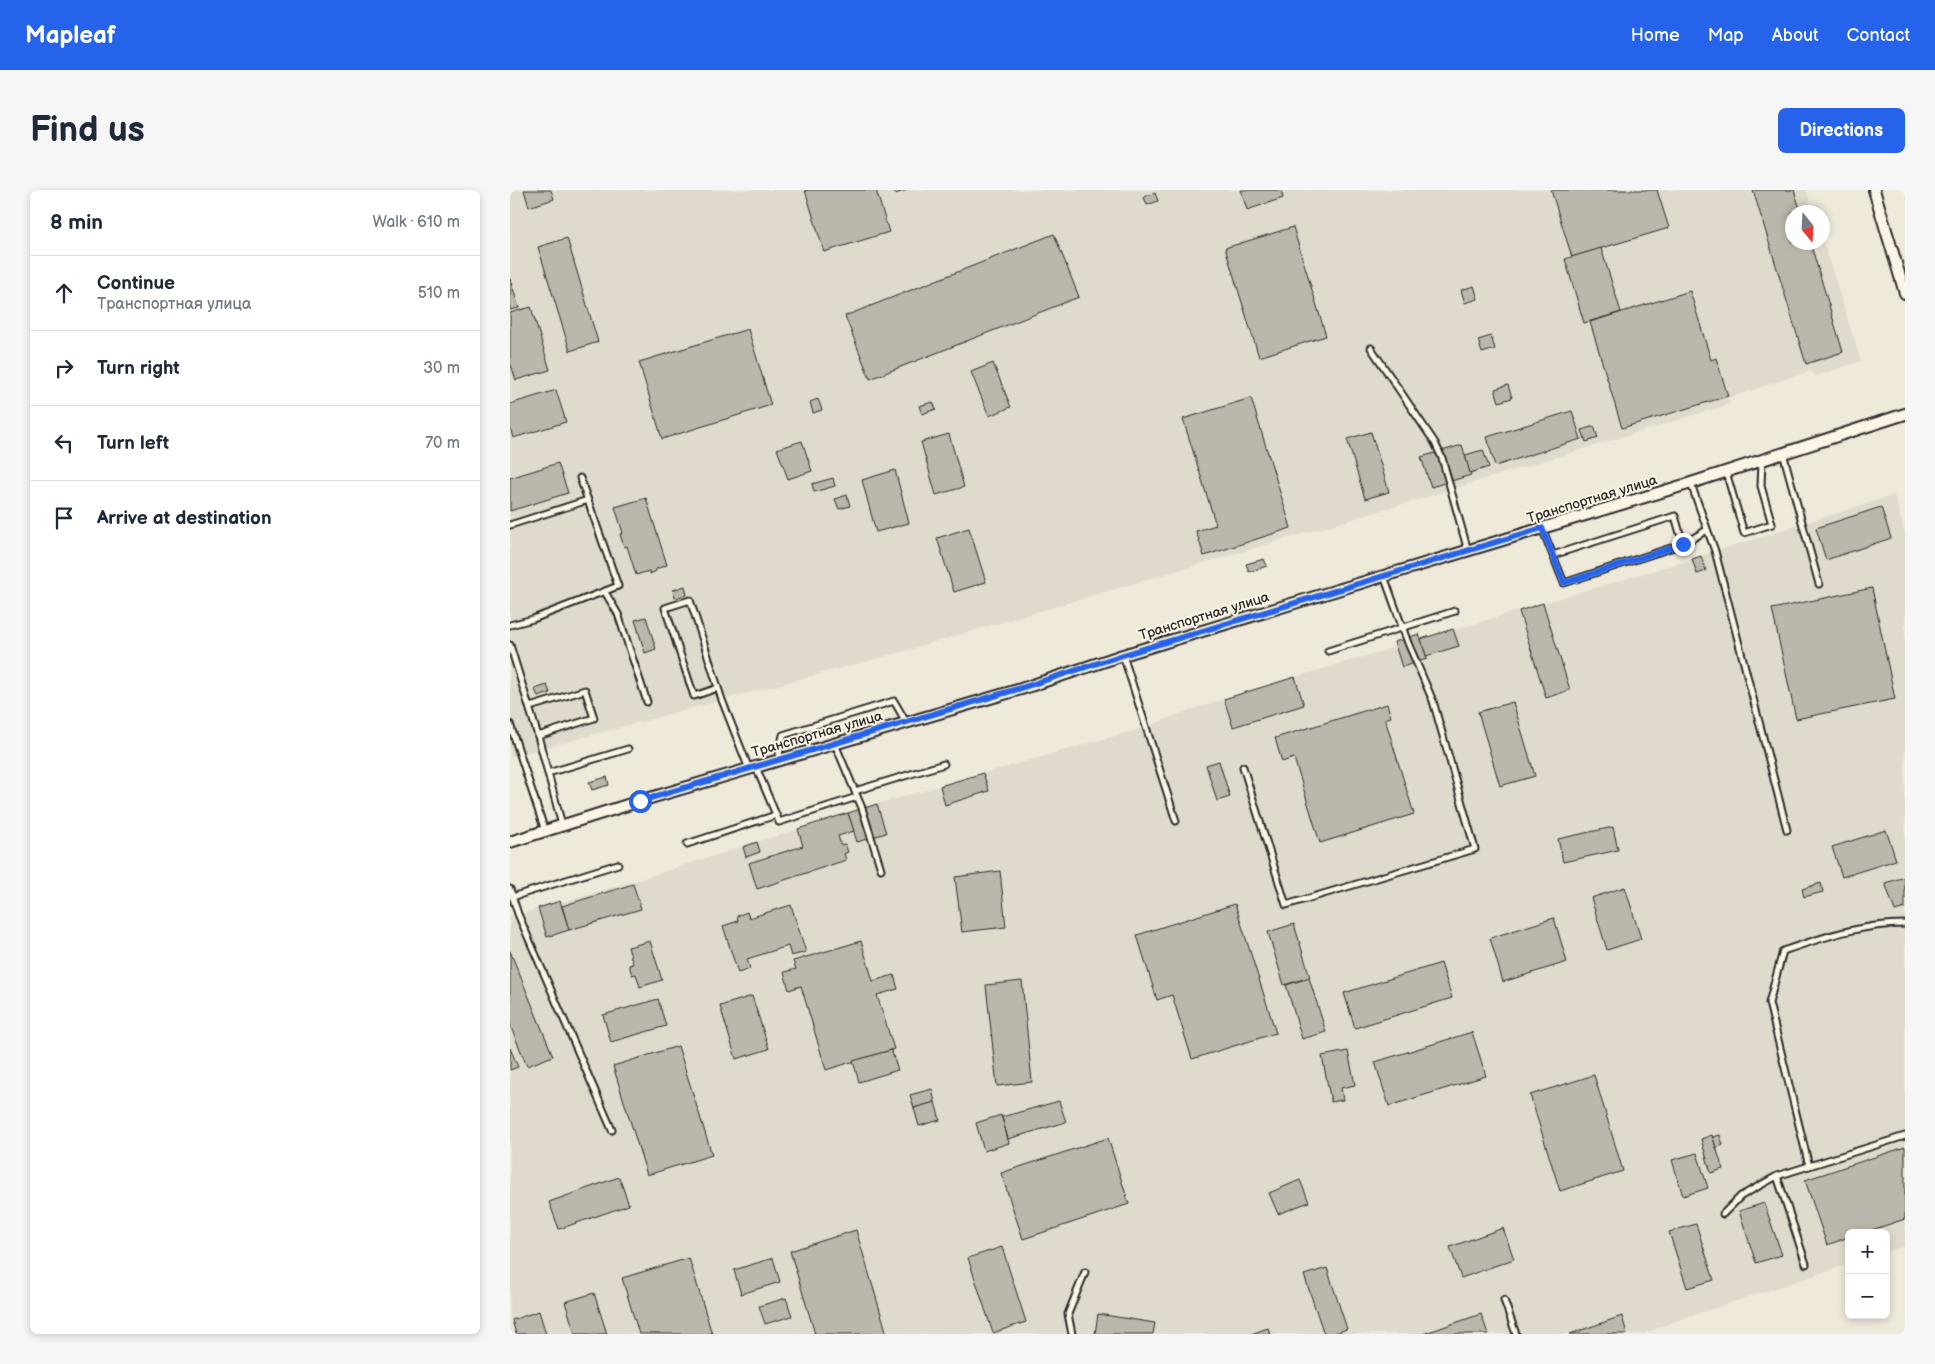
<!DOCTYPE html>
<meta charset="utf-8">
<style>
:root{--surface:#fff;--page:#f6f6f7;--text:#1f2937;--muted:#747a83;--line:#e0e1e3;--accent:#2563eb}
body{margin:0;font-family:"Balsamiq Sans",sans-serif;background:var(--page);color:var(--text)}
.controls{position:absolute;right:15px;bottom:15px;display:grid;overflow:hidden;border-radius:8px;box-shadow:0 2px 8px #0003}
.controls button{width:45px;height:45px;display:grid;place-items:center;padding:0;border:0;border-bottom:1px solid var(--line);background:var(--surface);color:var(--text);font:25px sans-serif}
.compass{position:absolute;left:1275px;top:15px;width:45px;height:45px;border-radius:50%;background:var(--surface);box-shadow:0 2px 8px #0003;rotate:162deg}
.stop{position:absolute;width:15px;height:15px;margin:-11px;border:4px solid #2563eb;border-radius:50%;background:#fff}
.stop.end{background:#2563eb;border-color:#fff;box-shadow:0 1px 5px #0008}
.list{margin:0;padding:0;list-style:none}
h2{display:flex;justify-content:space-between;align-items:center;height:65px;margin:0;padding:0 20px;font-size:21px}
h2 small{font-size:16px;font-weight:400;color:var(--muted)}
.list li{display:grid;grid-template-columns:32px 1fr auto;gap:15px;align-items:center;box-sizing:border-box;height:75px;padding:0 20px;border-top:1px solid var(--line)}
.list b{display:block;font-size:19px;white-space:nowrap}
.list p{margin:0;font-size:16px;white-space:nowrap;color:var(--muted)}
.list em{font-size:16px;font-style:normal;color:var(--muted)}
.icon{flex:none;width:28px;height:28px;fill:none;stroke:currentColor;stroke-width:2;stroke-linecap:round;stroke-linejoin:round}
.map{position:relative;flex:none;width:1395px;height:1144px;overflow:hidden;border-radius:8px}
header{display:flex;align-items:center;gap:30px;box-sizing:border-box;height:70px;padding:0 25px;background:var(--accent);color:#fff}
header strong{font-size:24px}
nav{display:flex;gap:28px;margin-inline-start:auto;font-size:18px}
.intro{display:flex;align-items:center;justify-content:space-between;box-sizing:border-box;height:120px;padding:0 30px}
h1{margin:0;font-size:35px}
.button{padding:12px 22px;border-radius:8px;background:var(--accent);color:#fff;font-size:18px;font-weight:700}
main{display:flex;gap:30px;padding:0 30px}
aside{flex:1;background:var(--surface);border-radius:8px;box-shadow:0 2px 8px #0003}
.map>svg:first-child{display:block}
</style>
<header>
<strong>Mapleaf</strong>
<nav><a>Home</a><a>Map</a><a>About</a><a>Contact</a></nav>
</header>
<div class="intro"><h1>Find us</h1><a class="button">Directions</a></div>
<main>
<aside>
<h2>8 min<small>Walk · 610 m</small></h2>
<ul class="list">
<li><svg class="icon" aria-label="ahead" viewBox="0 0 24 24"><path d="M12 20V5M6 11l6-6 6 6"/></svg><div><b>Continue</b><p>Транспортная улица</p></div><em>510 m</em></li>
<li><svg class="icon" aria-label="right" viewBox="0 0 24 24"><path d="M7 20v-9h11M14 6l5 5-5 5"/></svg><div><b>Turn right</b></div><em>30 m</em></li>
<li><svg class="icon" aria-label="left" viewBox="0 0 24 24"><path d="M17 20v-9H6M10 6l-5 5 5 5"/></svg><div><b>Turn left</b></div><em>70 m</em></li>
<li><svg class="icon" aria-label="arrive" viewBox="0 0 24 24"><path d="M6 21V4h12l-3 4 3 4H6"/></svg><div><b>Arrive at destination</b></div></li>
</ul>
</aside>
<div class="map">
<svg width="1395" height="1144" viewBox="0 0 1395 1144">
<rect width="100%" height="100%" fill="#efe9da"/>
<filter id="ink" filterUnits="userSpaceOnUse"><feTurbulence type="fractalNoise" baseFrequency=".02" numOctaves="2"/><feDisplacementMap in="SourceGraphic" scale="10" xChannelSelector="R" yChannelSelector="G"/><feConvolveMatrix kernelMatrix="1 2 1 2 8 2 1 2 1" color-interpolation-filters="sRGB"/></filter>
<g filter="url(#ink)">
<!-- built -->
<g fill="#e0dacc">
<path d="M0 0H1296L1303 22H1282V52H1313L1351 171 1306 186 1300 181 1218 208 1220 214 890 315 384 464 0 567Z"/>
<path d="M1384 305 1395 344V1056L1376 1062V1043H1339V1074L1171 1129 1132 1144H5L0 1127V727L131 689 367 614 636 537 677 521 785 487 1182 369Z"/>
</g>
<!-- building -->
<g fill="#bcb7ac" stroke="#2b2b2b">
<path d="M14 0H41L44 9 19 17Z"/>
<path d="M295 0H366L379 42 314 62Z"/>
<path d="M383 0H397L385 4Z"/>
<path d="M731 0H771L773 8 737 20Z"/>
<path d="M1041 0H1147L1159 38 1062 67Z"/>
<path d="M1243 0H1284L1291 22H1282V52H1300L1333 162 1296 174Z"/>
<path d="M645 3 648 11 637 15 634 7Z"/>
<path d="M783 37 816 146 749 167 715 58Z"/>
<path d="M544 44 569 107 360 189 335 126Z"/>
<path d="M57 48 88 152 60 161 28 57Z"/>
<path d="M1091 58 1111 122 1074 133 1055 69Z"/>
<path d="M0 89 9 118 0 120Z"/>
<path d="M964 96 968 109 955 113 951 100Z"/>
<path d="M1180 101 1201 170 1206 168 1218 206 1112 238 1080 132Z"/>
<path d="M21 117 40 180 6 190 0 172V123Z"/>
<path d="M238 139 261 215 152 249 129 172Z"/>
<path d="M981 146 985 159 972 163 968 150Z"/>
<path d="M483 173 501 217 479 226 461 182Z"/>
<path d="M998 195 1002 208 989 212 985 199Z"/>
<path d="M46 200 56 232 3 248 0 237V214Z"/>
<path d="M741 208 781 338 694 366 686 341 706 335 673 229Z"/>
<path d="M308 209 312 220 303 223 300 212Z"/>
<path d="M423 212 426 219 412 224 409 216Z"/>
<path d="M1062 221 1071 249 985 276 977 247Z"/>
<path d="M1084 236 1088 248 1076 252 1072 240Z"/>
<path d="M861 242 879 302 855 309 837 249Z"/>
<path d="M439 244 454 297 426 305 411 252Z"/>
<path d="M292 251 302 281 278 289 267 259Z"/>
<path d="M952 255 961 285 921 297 911 267Z"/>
<path d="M973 260 979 277 960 283 955 265Z"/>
<path d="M48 273 58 303 0 321V288Z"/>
<path d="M385 280 399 333 366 342 352 290Z"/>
<path d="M323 288 325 296 304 302 302 294Z"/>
<path d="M337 305 340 316 329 319 325 309Z"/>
<path d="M136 308 157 375 146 379V381L140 384 139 381 126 385 117 356 114 357 110 344 113 343 105 317Z"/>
<path d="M1371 317 1381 348 1316 370 1306 338Z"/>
<path d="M459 338 476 392 444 402 427 348Z"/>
<path d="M1191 366 1196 381 1187 384 1182 369Z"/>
<path d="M754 369 757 376 739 382 736 374Z"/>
<path d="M175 396 177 405 165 408 163 400Z"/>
<path d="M1362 398 1385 509 1286 529 1262 419Z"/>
<path d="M1033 413 1060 500 1036 508 1009 421Z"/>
<path d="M136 427 146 459 135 463 125 430Z"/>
<path d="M943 439 949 456 916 466 911 449Z"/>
<path d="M909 444 917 469 892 477 884 452Z"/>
<path d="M785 487 794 515 723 537 714 509Z"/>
<path d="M37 495 40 503 28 507 25 499Z"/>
<path d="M1003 512 1025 586 990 596 968 522Z"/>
<path d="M877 514 881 527 875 529 904 624 810 653 784 568 772 572 765 548Z"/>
<path d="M709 571 720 607 707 611 696 575Z"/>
<path d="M473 583 479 601 435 615 430 596Z"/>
<path d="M97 587 99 595 82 600 79 592Z"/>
<path d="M367 614 376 643 347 652 338 623Z"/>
<path d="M338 623 344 641 328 646 331 655 335 654 338 662 334 664 336 670 247 699 239 673 293 656 288 639Z"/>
<path d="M1103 637 1108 660 1053 672 1048 649Z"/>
<path d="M1376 640 1386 670 1332 687 1322 657Z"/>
<path d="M247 652 250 662 236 667 233 657Z"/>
<path d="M490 681 496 737 452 742 445 687Z"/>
<path d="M1395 687V718L1385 721 1375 693Z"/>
<path d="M1311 693 1313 702 1294 707 1292 699Z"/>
<path d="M123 694 131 719 59 740 52 716Z"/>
<path d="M1115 697 1131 749 1097 760 1081 708Z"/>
<path d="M50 711 59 740 37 747 28 718Z"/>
<path d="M725 714 766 843 682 869 662 805 647 810 627 745Z"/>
<path d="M281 715 296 762 281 766 278 756 237 769 240 779 228 783 213 736 228 731 227 726 237 722 239 728Z"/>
<path d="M1044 728 1057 772 993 792 980 748Z"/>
<path d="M784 734 800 787 774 795 758 742Z"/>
<path d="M140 751 152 790 130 797 126 784 122 785 119 775 123 774 118 757Z"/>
<path d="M351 751 363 791 384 785 388 799 367 805 384 859 316 880 291 796 279 800 274 782 286 779 283 771Z"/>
<path d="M0 761 43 866 17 876 0 835Z"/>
<path d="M931 773 942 808 845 838 834 803Z"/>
<path d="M799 788 816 842 792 849 776 795Z"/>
<path d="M512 791 522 892 487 896 476 795Z"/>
<path d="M242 806 259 859 226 869 210 816Z"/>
<path d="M148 809 156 836 101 852 93 825Z"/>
<path d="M962 842 976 886 879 916 865 872Z"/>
<path d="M168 856 202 965 137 985 103 876Z"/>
<path d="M0 858 8 877 0 880Z"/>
<path d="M381 860 388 880 349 892 343 871Z"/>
<path d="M838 861 845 895 831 898 833 910 821 912 812 866Z"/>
<path d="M1084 885 1113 981 1050 1001 1020 905Z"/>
<path d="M422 899 425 912 404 918 400 905Z"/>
<path d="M549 911 556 932 498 949 492 927Z"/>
<path d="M425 912 430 930 409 936 404 918Z"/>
<path d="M491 925 499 953 474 961 466 933Z"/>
<path d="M1202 945 1213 979 1201 983 1191 949Z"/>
<path d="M1210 945 1213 955 1206 958 1203 947Z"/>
<path d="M598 948 619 1014 513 1049 491 983Z"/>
<path d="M1395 957V1029L1353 1043H1339V1047L1317 1055 1295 990Z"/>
<path d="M1187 963 1198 998 1173 1006 1162 970Z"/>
<path d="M109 987 119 1015 49 1039 39 1012Z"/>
<path d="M790 990 799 1012 768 1024 759 1003Z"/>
<path d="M1254 1013 1272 1065 1246 1073 1229 1021Z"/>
<path d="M1186 1034 1204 1090 1177 1098 1159 1042Z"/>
<path d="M993 1038 1004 1069 951 1088 940 1057Z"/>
<path d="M346 1040 377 1144H305L280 1061Z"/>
<path d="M492 1057 516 1132 483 1143 458 1068Z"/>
<path d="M179 1068 202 1144H129L112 1088Z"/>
<path d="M263 1068 270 1092 231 1104 224 1080Z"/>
<path d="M817 1078 837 1139 822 1144H814L794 1085Z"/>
<path d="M84 1103 97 1144H65L55 1112Z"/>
<path d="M276 1108 282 1126 255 1134 249 1116Z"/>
<path d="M29 1121 36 1144H6L2 1130Z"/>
<path d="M588 1124 645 1133 643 1144H585Z"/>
<path d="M971 1124 978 1144H913Z"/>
<path d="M1112 1126 1117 1144H1060Z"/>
<path d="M758 1138 760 1144H741Z"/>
</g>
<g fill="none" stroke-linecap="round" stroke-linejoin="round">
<defs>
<g id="lane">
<path d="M861 158 925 253 932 268 958 361"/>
<path d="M1273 263 1309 394"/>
<path d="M1216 282 1234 343 1262 334 1251 296 1252 271"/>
<path d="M1181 294 1205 361 1277 640"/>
<path d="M0 335 78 310"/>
<path d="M1032 338 1054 393 1173 354 1197 340"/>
<path d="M1043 365 1165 326 1173 354"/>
<path d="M95 402 108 424 137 512"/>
<path d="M0 435 23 429 108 396 70 288"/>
<path d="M0 455 28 546 52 635"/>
<path d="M818 461 945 421"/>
<path d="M613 465 666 631"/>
<path d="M208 498 184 506 155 418 180 410 212 510 239 579"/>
<path d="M20 517 75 500 84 528 28 546"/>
<path d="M0 534 35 641"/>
<path d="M325 554 352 618 371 679"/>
<path d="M268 570 273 545 384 511 396 532"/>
<path d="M246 577 269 632 347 607"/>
<path d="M733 577 776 715 965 659 923 511 898 453 874 386"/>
<path d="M38 583 118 559"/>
<path d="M345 601 434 574"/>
<path d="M177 654 266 625"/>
<path d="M0 699 8 724 102 940"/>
<path d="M2 707 108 674"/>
<path d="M1299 976 1259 813 1273 761C1314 747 1352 734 1395 734"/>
<path d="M1267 986 1296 1074"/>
<path d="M1213 1024 1231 1006 1267 986 1395 946"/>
<path d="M994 1110 1006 1144"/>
<path d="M562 1144 558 1124 575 1082"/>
</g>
<g id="street">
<path d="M1364 0 1395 103"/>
<path d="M0 652 130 611 511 499 613 465 1181 293 1395 224"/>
</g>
</defs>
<!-- lane casing -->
<use href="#lane" stroke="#2b2b2b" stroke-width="9"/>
<!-- street casing -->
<use href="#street" stroke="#2b2b2b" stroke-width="14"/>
<!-- lane -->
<use href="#lane" stroke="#fcf5e5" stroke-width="5"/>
<!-- street -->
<use href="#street" stroke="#fcf5e5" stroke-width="10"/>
</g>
</g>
<g fill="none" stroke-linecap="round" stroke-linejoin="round" filter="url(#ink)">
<!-- route -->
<path stroke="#2563eb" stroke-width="6" d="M130 611 511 498 613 465 1032 338 1054 393 1173 354"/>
</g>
<g text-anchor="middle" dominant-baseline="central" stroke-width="4" stroke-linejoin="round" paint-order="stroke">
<!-- street labels -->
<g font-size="14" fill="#2b2b2b" stroke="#fcf5e5">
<text transform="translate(1082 309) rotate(-17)">Транспортная улица</text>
<text transform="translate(694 426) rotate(-17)">Транспортная улица</text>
<text transform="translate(307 544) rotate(-16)">Транспортная улица</text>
</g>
</g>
</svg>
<div class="controls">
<button>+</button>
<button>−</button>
</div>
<svg class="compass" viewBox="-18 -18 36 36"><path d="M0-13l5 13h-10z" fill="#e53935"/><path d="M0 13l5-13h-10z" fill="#747a83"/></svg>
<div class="stop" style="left:130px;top:611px"></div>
<div class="stop end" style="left:1173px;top:354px"></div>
</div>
</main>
